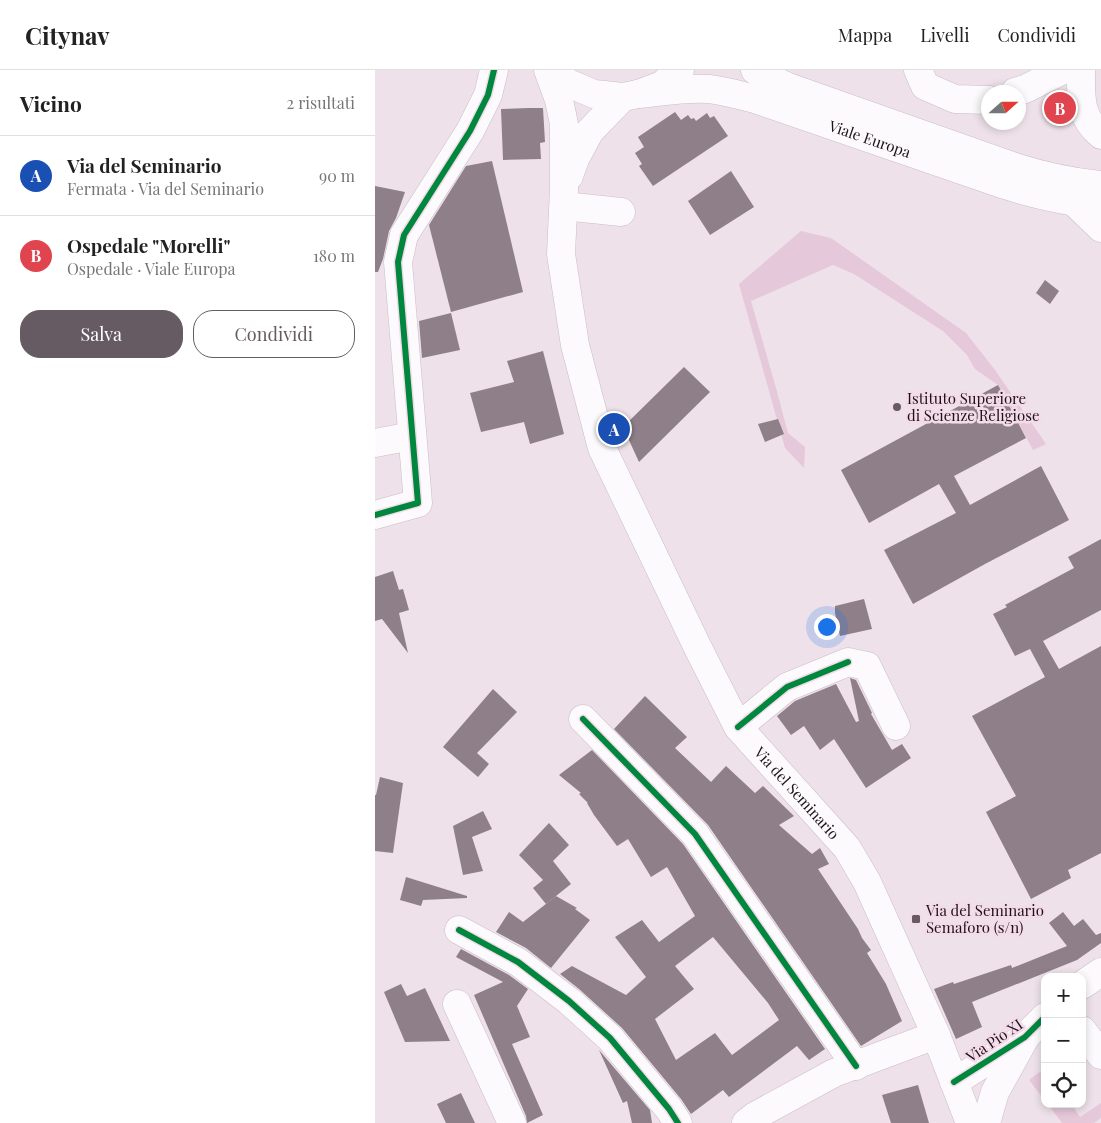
<!DOCTYPE html>
<html lang="it">
<meta charset="utf-8">
<style>
:root{--surface:#fff;--page:#f2f2f2;--text:#222;--muted:#767676;--line:#e0e0e0;--accent:#665b62}
body{margin:0;font-family:"Playfair Display",serif;background:var(--page);color:var(--text)}
.controls{position:absolute;right:15px;bottom:15px;display:grid;overflow:hidden;border-radius:10px;box-shadow:0 2px 8px #0003}
.controls button{width:45px;height:45px;display:grid;place-items:center;padding:0;border:0;border-bottom:1px solid var(--line);background:var(--surface);color:var(--text);font:25px sans-serif}
.compass{position:absolute;left:606px;top:15px;width:45px;height:45px;border-radius:50%;background:var(--surface);box-shadow:0 2px 8px #0003;rotate:69deg}
.you{position:absolute;left:451px;top:556px;width:18px;height:18px;margin:-12px;border:4px solid #fff;border-radius:50%;background:#1a73e8;box-shadow:0 0 0 8px #1a73e833}
.badge{display:grid;place-items:center;width:32px;height:32px;border-radius:50%;background:var(--accent);color:#fff;font-size:16px;font-weight:700}
.pin{position:absolute;translate:-50% -50%;border:2px solid #fff;box-shadow:0 1px 5px #0006}
.list{margin:0;padding:0;list-style:none}
h2{display:flex;justify-content:space-between;align-items:center;height:65px;margin:0;padding:0 20px;font-size:21px}
h2 small{font-size:16px;font-weight:400;color:var(--muted)}
.list li{display:grid;grid-template-columns:32px 1fr auto;gap:15px;align-items:center;box-sizing:border-box;height:80px;padding:0 20px;border-top:1px solid var(--line)}
.list b{display:block;font-size:19px;white-space:nowrap}
.list p{margin:0;font-size:16px;white-space:nowrap;color:var(--muted)}
.list em{font-size:16px;font-style:normal;color:var(--muted)}
.actions{display:flex;gap:10px;padding:15px 20px}
.actions a{flex:1;padding:11px 0;border:1px solid var(--accent);border-radius:20px;text-align:center;font-size:18px;color:var(--accent)}
.actions .main{background:var(--accent);color:#fff}
.icon{flex:none;width:28px;height:28px;fill:none;stroke:currentColor;stroke-width:2;stroke-linecap:round;stroke-linejoin:round}
.map{position:relative;flex:none;width:726px;height:1053px;overflow:hidden}
header{display:flex;align-items:center;gap:30px;box-sizing:border-box;height:70px;padding:0 25px;background:var(--surface);border-bottom:1px solid var(--line)}
header strong{font-size:24px}
nav{display:flex;gap:28px;margin-inline-start:auto;font-size:18px}
main{display:flex}
aside{flex:1;background:var(--surface)}
.map>svg:first-child{display:block}
</style>
<header>
<strong>Citynav</strong>
<nav><a>Mappa</a><a>Livelli</a><a>Condividi</a></nav>
</header>
<main>
<aside>
<h2>Vicino<small>2 risultati</small></h2>
<ul class="list">
<li><span class="badge" style="background:#1a4fb4">A</span><div><b>Via del Seminario</b><p>Fermata · Via del Seminario</p></div><em>90 m</em></li>
<li><span class="badge" style="background:#e0444e">B</span><div><b>Ospedale &quot;Morelli&quot;</b><p>Ospedale · Viale Europa</p></div><em>180 m</em></li>
</ul>
<div class="actions"><a class="main">Salva</a><a>Condividi</a></div>
</aside>
<div class="map">
<svg width="726" height="1053" viewBox="0 0 726 1053">
<rect width="100%" height="100%" fill="#eee1e9"/>
<!-- green -->
<g fill="#e5c8da">
<path d="M426 161 456 168 591 263 620 300 671 374 658 380 623 315 600 299 592 285 568 261 479 204 458 195 376 231 401 318 413 363 430 377 429 398 410 378 364 214Z"/>
<path d="M670 998V1031L654 1010Z"/>
<path d="M726 1033V1048L719 1053H687L673 1034H696L705 1047Z"/>
</g>
<!-- building -->
<g fill="#8e7f89" fill-rule="evenodd">
<path d="M154 38H168L170 72 165 73 166 89 128 90 126 39Z"/>
<path d="M300 42 306 50 313 45 316 49 319 48 321 51 332 43 335 48 339 46 353 66 278 116 264 96 267 94 260 83 269 77 263 67Z"/>
<path d="M117 91 148 222 76 242 54 155 91 96Z"/>
<path d="M356 101 379 137 335 165 313 131Z"/>
<path d="M0 116 30 122 21 148 14 161 8 189 3 202H0Z"/>
<path d="M670 210 684 221 675 234 661 223Z"/>
<path d="M76 243 85 280 47 288 44 251Z"/>
<path d="M168 281 189 364 155 374 149 352 106 362 95 323 139 312 132 291Z"/>
<path d="M309 297 335 322 264 392 248 357Z"/>
<path d="M623 315 651 368 579 406 595 435 666 396 694 450 610 494 538 534 509 480 581 443 564 414 494 453 466 400Z"/>
<path d="M403 349 409 364 390 372 383 354Z"/>
<path d="M726 469V540L668 571 684 599 726 576V783L693 800 696 808 656 829 611 742 641 726 597 646 670 607 655 579 640 586 618 544 632 537 630 535 699 498 693 487Z"/>
<path d="M18 501 24 520 28 519 34 540 24 543 33 583 7 549 0 551V507Z"/>
<path d="M489 529 497 559 465 566 460 543V536Z"/>
<path d="M475 608 481 610 497 643 496 644 517 680 527 674 536 688 491 718 459 669 445 680 429 656 416 665 402 646 420 631 461 614 481 652 484 651Z"/>
<path d="M118 619 142 642 102 683 114 694 103 707 68 677Z"/>
<path d="M270 626 312 667 300 678 336 712 351 696 380 723 388 716 419 746 404 755 437 784 445 778 454 794 443 799 483 859 487 868 496 880 492 883 511 914 527 951 486 976 333 755 239 659Z"/>
<path d="M217 680 308 774 450 979 434 990 422 976 354 1027 348 1020 316 1044 306 1029 247 958 204 919 185 904 197 896 251 925 271 907 240 867 267 850 284 872 320 846 292 797 276 807 253 769 242 776 219 745 212 733H213L204 724 206 723 184 705ZM338 867 393 933 404 950 357 985 340 963 301 990 280 949 319 919 300 896Z"/>
<path d="M5 707 28 713 18 783 0 781V725H1Z"/>
<path d="M108 741 117 759 97 767 108 801 88 805 78 756Z"/>
<path d="M174 753 194 775 178 791 196 814 171 834 158 818 168 810 144 785Z"/>
<path d="M31 807 92 826V828L48 830 46 836 25 830Z"/>
<path d="M181 826 202 838 200 839 215 850 176 898 151 878 121 862 134 842 148 852Z"/>
<path d="M688 842 699 856 708 849 721 865 726 863V873L702 890 597 932 607 957 581 969 559 919 578 912 579 914 636 895 637 898 692 876 674 853Z"/>
<path d="M86 879 134 905 153 919 142 936 155 967 137 974 168 1045 152 1053 151 1046 99 925 128 912 81 887Z"/>
<path d="M26 914 32 926 50 918 75 971 30 972 9 922Z"/>
<path d="M224 980 275 1040 277 1053H257L252 1031 248 1033Z"/>
<path d="M543 1015 554 1053H516L507 1025Z"/>
<path d="M86 1023 100 1053H71L62 1034Z"/>
</g>
<g fill="none" stroke-linecap="round" stroke-linejoin="round">
<defs>
<g id="minor">
<path d="M543 0 550 16 580 29 614 30"/>
<path d="M706 0C706 26 704 47 726 65"/>
<path d="M640 22 650 19 688 0"/>
<path d="M699 132 726 158"/>
<path d="M189 136 246 142"/>
<path d="M0 373 37 366"/>
<path d="M0 445 43 433 23 192 29 165 95 61 113 25 119 0"/>
<path d="M208 649 320 764 481 996"/>
<path d="M363 657 412 617 473 592 492 596 521 656"/>
<path d="M84 860 143 892 194 931 235 968 294 1039 303 1053"/>
<path d="M707 915 726 902"/>
<path d="M82 934 137 1053"/>
<path d="M707 960 726 985"/>
<path d="M579 1012 650 967 670 947"/>
<path d="M371 1053 380 1046 459 1003 561 965"/>
<path d="M611 1053 620 1022 650 968"/>
</g>
<g id="major">
<path id="s1" d="M173 0 184 30 189 54V119L186 184 200 275 227 378 323 578 363 657 472 778 492 812 561 965 595 1053"/>
<path d="M177 0 193 13 219 24 248 27 263 24 287 15 305 0"/>
<path d="M380 0 394 8 413 17 640 97C668 106 696 112 726 115"/>
<path id="s2" d="M263 24C286 22 310 17 334 19 350 21 365 25 380 29L630 115C662 125 693 132 726 135"/>
<path d="M194 106 200 89 215 61 248 27"/>
</g>
</defs>
<!-- minor casing -->
<use href="#minor" stroke="#c9bec5" stroke-width="29"/>
<!-- major casing -->
<use href="#major" stroke="#c9bec5" stroke-width="29"/>
<!-- minor -->
<use href="#minor" stroke="#fcfafc" stroke-width="28"/>
<!-- major -->
<use href="#major" stroke="#fcfafc" stroke-width="28"/>
<defs>
<g id="cycleway">
<path d="M0 445 43 433 23 192 29 165 95 61 113 25 119 0"/>
<path d="M208 649 320 764 481 996"/>
<path d="M363 657 412 617 473 592"/>
<path d="M84 860 143 892 194 931 235 968 294 1039 303 1053"/>
<path d="M579 1012 650 967 670 947"/>
</g>
</defs>
<!-- cycleway casing -->
<use href="#cycleway" stroke="#f4dbea" stroke-width="9"/>
<!-- cycleway -->
<use href="#cycleway" stroke="#00873e" stroke-width="6"/>
</g>
<!-- markers -->
<g fill="#665b62" stroke="#f4dbea" stroke-width="2">
<circle cx="522" cy="337" r="5"/>
<rect x="536" y="844" width="10" height="10" rx="2.5"/>
</g>
<g text-anchor="middle" dominant-baseline="central" stroke-width="5" stroke-linejoin="round" paint-order="stroke">
<!-- street labels -->
<g font-size="15" fill="#1c1319" stroke="#f4dbea">
<text stroke="none"><textPath href="#s2" startOffset="240">Viale Europa</textPath></text>
<text stroke="none"><textPath href="#s1" startOffset="784">Via del Seminario</textPath></text>
<text transform="translate(619 970) rotate(-34)">Via Pio XI</text>
</g>
<!-- poi labels -->
<g font-size="15" fill="#1c1319" stroke="#f4dbea" text-anchor="start">
<text x="532" y="328">Istituto Superiore<tspan x="532" dy="17">di Scienze Religiose</tspan></text>
<text x="551" y="840">Via del Seminario<tspan x="551" dy="17">Semaforo (s/n)</tspan></text>
</g>
</g>
</svg>
<div class="controls">
<button>+</button>
<button>−</button>
<button><svg class="icon" aria-label="locate" viewBox="0 0 24 24"><circle cx="12" cy="12" r="6"/><path d="M12 2v4M12 18v4M2 12h4M18 12h4"/></svg></button>
</div>
<svg class="compass" viewBox="-18 -18 36 36"><path d="M0-13l5 13h-10z" fill="#e53935"/><path d="M0 13l5-13h-10z" fill="#767676"/></svg>
<div class="you"></div>
<div class="pin badge" style="left:239px;top:359px;background:#1a4fb4">A</div>
<div class="pin badge" style="left:685px;top:38px;background:#e0444e">B</div>
</div>
</main>
